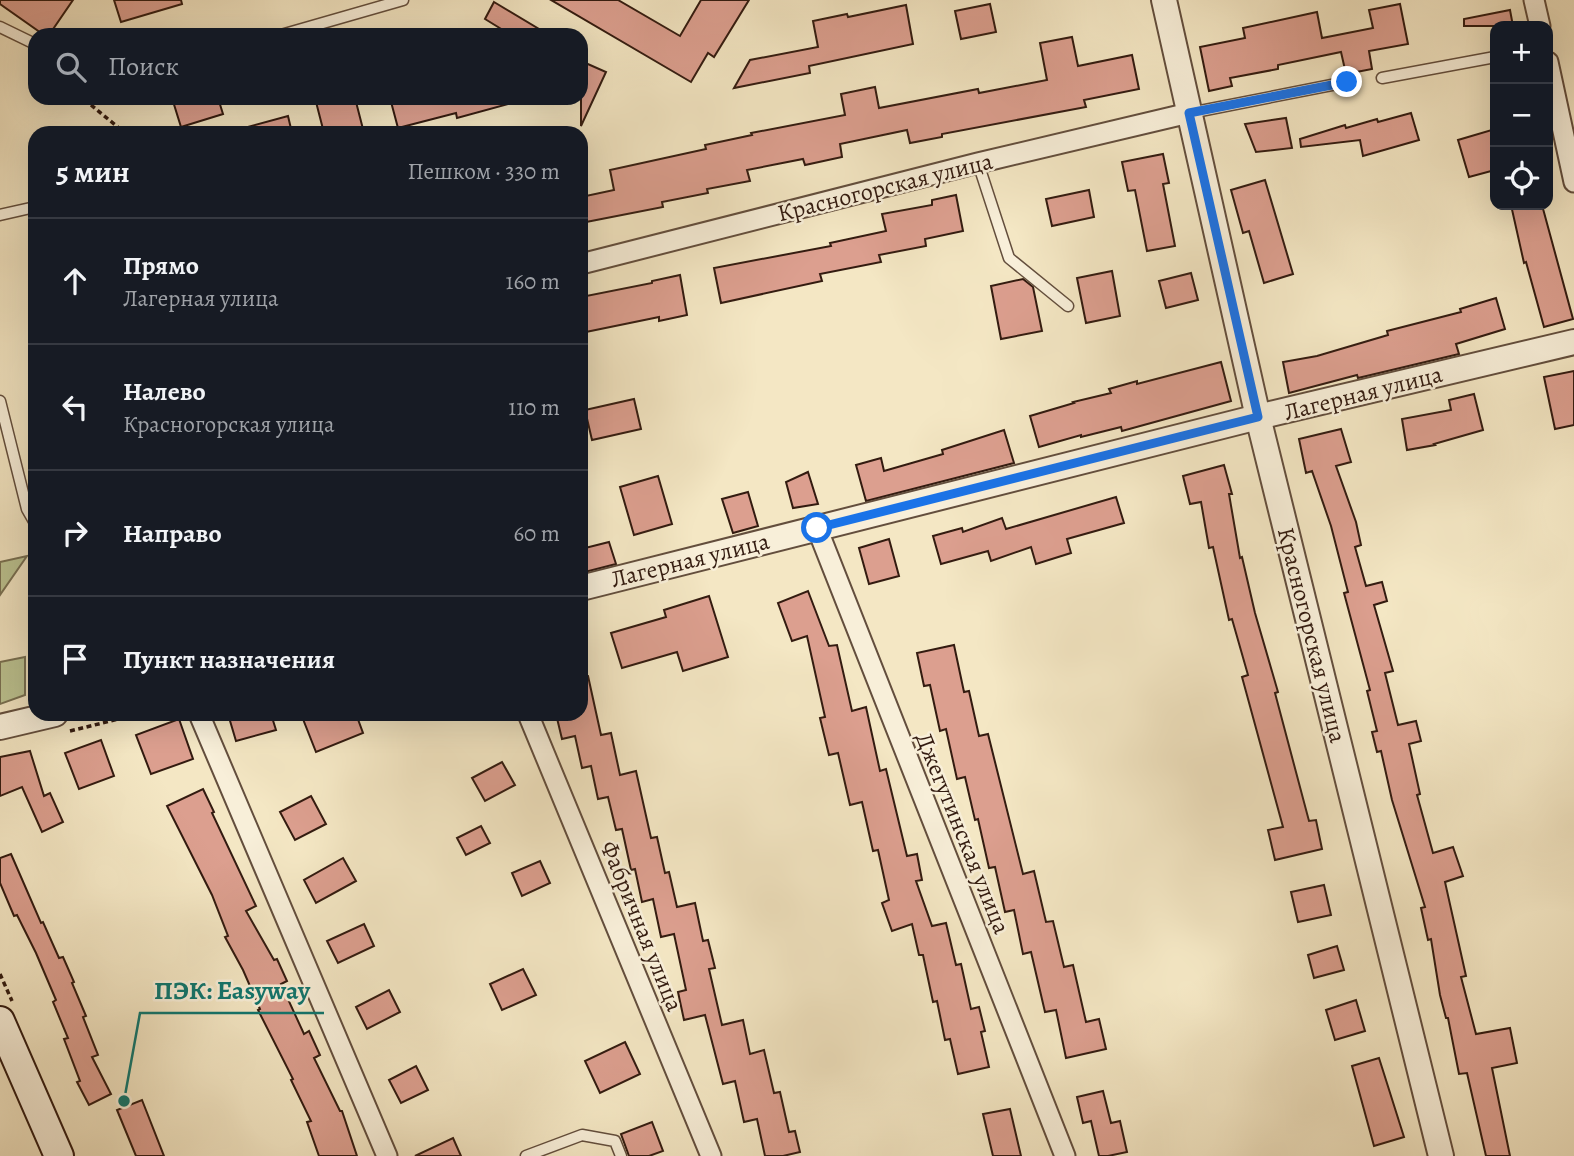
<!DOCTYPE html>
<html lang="ru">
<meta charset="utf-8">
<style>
:root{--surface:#171b24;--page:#20242c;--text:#f1f3f6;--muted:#9ea1a6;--line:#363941}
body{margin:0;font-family:Alegreya,serif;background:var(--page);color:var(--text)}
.controls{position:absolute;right:21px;top:21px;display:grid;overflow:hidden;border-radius:14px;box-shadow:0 7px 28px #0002}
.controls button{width:63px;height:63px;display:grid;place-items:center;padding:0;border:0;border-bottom:2px solid var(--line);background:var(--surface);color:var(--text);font:35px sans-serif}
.stop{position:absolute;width:21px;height:21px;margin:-16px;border:5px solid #1a73e8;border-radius:50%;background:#fff}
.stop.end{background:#1a73e8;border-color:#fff;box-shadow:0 2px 7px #0008}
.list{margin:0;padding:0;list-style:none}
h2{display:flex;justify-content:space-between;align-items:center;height:91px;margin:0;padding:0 28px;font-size:30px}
h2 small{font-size:23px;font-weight:400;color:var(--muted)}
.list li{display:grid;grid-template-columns:46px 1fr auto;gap:21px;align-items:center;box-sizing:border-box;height:126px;padding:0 28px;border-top:2px solid var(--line)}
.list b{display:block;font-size:26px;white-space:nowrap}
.list p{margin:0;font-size:23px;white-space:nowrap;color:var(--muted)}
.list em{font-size:23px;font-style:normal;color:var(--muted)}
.icon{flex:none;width:38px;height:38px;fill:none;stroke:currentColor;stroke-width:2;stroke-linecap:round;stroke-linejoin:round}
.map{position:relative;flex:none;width:1574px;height:1156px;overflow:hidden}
.search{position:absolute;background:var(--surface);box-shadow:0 7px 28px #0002;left:28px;top:28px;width:560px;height:77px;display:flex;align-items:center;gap:18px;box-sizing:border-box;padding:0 24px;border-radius:21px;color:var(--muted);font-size:26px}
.panel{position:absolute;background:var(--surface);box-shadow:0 7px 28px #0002;left:28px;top:126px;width:560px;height:595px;border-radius:21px}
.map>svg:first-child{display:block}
</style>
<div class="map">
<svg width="1574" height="1156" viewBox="0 0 1574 1156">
<rect width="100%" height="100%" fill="#f4e7c4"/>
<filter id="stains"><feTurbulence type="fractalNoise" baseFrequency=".00286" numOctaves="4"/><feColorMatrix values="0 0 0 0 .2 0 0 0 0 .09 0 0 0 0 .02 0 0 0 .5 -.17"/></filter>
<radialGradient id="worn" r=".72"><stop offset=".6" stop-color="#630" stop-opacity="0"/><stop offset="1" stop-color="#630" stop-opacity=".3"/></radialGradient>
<!-- green -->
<g fill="#bdc593" stroke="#787052" stroke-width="2">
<path d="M27 556 0 595V562Z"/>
<path d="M25 657V695L0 704V662Z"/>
</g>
<!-- building -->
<g fill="#dc9f8f" stroke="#331b10" stroke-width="2">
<path d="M0 0H73L49 35H44L0 4Z"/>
<path d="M114 0H181L182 4 121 22Z"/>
<path d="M551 0H618L680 36 701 0H749L714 57 708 53 691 82Z"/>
<path d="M494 2 549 35H511L485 19Z"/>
<path d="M990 4 996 32 961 39 955 11Z"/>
<path d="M1400 4 1408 44 1369 51 1372 69 1346 74 1341 52 1278 65V69L1230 78 1232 86 1209 91 1200 47 1245 38 1243 28 1317 12 1322 38 1373 28 1369 10Z"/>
<path d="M906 5 913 44 809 66 810 73 734 88 750 60 818 47 813 21 847 14 848 17Z"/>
<path d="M1510 10 1513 26H1464V19Z"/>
<path d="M1072 37 1078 66 1132 55 1139 89 1084 100 1086 107 942 134V137L910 143 907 130 840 144 842 157 805 165 803 159 747 170 750 181 707 189 708 193 662 202 663 207 581 223V197L614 190 610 170 706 149 705 145 752 135 751 133 845 115 841 94 875 87 879 108 978 89 979 93 1047 80 1040 43Z"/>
<path d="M581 61 606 72 581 126Z"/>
<path d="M172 98H218L223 114 181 127Z"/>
<path d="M315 98H355L364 133H324Z"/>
<path d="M390 98H512V103L457 118 456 113 398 128Z"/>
<path d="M1411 113 1419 140 1363 156 1360 140 1301 147 1300 139 1345 125 1346 128 1377 119 1378 122Z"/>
<path d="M288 116 292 133H245L244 128Z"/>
<path d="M1286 118 1292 148 1256 152 1245 124Z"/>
<path d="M1495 129V170L1469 177 1458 140Z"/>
<path d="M1163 154 1169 183 1163 184 1175 246 1147 251 1135 190 1128 191 1122 162Z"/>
<path d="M1265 180 1293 274 1264 283 1249 231 1243 233 1231 190Z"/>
<path d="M1089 190 1094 217 1052 226 1046 199Z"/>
<path d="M956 195 963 231 925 239 926 246 879 255 881 262 820 274 822 281 721 303 714 268 831 246 830 243 886 231 882 214 932 205V200Z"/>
<path d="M1511 205H1542L1573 319 1544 327 1526 262 1524 263Z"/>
<path d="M1112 271 1120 316 1086 323 1077 278Z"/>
<path d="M1191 273 1198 300 1166 308 1159 281Z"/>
<path d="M680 275 687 315 659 321V317L581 333V297L652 283V281Z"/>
<path d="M1023 279 1033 287 1042 331 1001 339 991 286Z"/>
<path d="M1496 298 1505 329 1456 344 1459 354 1358 378 1357 375 1289 393 1283 362 1317 356 1388 335 1387 331 1461 312 1460 309Z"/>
<path d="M1221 362 1231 401 1122 431 1121 427 1081 437V435L1039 447 1030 416 1074 403 1073 402 1111 393 1109 389 1137 381V384Z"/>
<path d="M1574 371V425L1555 429 1544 377Z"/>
<path d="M1474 394 1483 430 1434 444 1435 445 1407 450 1402 419 1451 410 1449 400Z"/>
<path d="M634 399 641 429 592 440 585 410Z"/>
<path d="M1341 429 1351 462 1336 466 1356 522 1361 545 1355 547 1366 586 1382 582 1387 601 1374 605 1393 671 1385 673 1398 725 1416 721 1421 741 1409 744 1420 794 1417 795 1433 853 1453 847 1463 876 1445 882 1466 976 1461 977 1476 1034 1510 1028 1517 1063 1492 1068 1510 1156H1486L1467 1073 1459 1074 1448 1018H1446L1440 995 1431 939 1428 940 1421 908 1425 907 1392 800 1381 751 1377 752 1372 732 1377 731 1367 691 1370 690 1344 593 1348 592 1331 526 1312 471 1306 473 1299 439Z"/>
<path d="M1004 430 1014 463 866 501 856 465 881 458 884 471 943 454 942 450Z"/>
<path d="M1224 465 1232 494H1229L1240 558 1242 557 1255 613 1278 692 1275 693 1309 821 1316 820 1322 849 1275 860 1268 830 1283 827 1242 677 1248 675 1232 619 1229 620 1213 547 1209 548 1201 502 1190 504 1183 476Z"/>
<path d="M808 472 818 504 793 508 786 482Z"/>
<path d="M658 476 672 524 634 535 620 487Z"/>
<path d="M748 492 758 526 733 533 722 499Z"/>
<path d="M1116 497 1124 523 1067 539 1071 553 1036 564 1031 547 991 561 988 551 941 564 933 536 962 528 963 532 1002 518 1006 529Z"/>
<path d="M889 539 899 576 869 584 859 548Z"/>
<path d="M609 542 616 564 581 573V549Z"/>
<path d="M808 591 829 646 837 645 852 711 866 707 880 771 886 769 907 856 917 854 922 880 916 881 932 926 946 923 956 965 961 964 971 1009 979 1007 985 1031 981 1032 989 1067 958 1074 950 1039 945 1040 937 1001 933 1002 923 955H919L912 924 892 931 882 903 889 900 878 850 873 851 862 802 850 805 838 753 829 755 820 718 825 717 807 636 792 641 778 603Z"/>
<path d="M709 596 728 657 683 671 677 652 622 668 611 633 666 617 664 610Z"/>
<path d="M954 645 964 692 969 691 979 736 988 734 1023 874 1034 871 1046 922 1053 921 1064 967 1073 965 1086 1022 1099 1019 1106 1049 1066 1058 1056 1010 1045 1012 1031 952 1023 954 1014 910 1005 912 995 867 989 868 978 819 975 820 965 777 957 779 946 729 940 731 930 685 924 686 917 653Z"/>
<path d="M588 676 601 735 611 733 620 775 636 771 651 838 657 837 665 873 669 872 677 907 695 903 703 941 708 940 715 968 709 969 722 1025 743 1020 750 1054 764 1050 774 1093 780 1092 789 1132 795 1131 800 1152 783 1156H765L757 1119 744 1122 735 1081 723 1084 705 1015 684 1020 678 992 686 990 674 934 661 937 653 899 642 902 635 869 631 870 622 829 616 830 608 797 598 799 591 766 582 768 575 736 562 739 556 714H581V677Z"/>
<path d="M228 714H271L276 730 236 741Z"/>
<path d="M301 714H356L363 733 316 752Z"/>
<path d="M179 719 193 759 151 774 136 735Z"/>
<path d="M101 740 114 776 79 789 65 753Z"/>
<path d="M30 751 44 796 50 793 63 822 42 832 22 787 0 796V757Z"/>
<path d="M502 762 515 785 485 801 472 778Z"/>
<path d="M203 789 214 812 212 813 256 906 246 911 274 960 277 959 287 981 281 984 304 1034 309 1031 320 1055 314 1058 340 1111H342L357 1156H319L307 1122 311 1121 291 1080 293 1079 258 1010 260 1009 243 970 225 937 228 936 212 895 167 806Z"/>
<path d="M311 796 326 824 295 840 280 812Z"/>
<path d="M481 826 490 843 466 855 457 838Z"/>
<path d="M11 854 41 923 43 922 59 958 63 957 74 982 72 983 86 1016 83 1017 98 1055 92 1057 111 1094 89 1105 77 1082 80 1081 64 1039 68 1038 53 1002 56 1000 36 953 17 915 14 916 0 883V858Z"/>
<path d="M343 858 356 881 316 903 304 880Z"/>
<path d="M540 861 550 883 522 896 512 873Z"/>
<path d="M1324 885 1331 915 1298 922 1291 892Z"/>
<path d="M364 924 374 946 338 963 327 941Z"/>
<path d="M1337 946 1344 970 1314 978 1308 955Z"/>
<path d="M523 969 536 995 502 1010 490 984Z"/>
<path d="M389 990 400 1012 367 1029 356 1007Z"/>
<path d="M1356 1000 1365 1031 1335 1040 1326 1010Z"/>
<path d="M625 1042 640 1074 600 1093 585 1061Z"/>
<path d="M1379 1058 1404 1137 1374 1146 1352 1066Z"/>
<path d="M416 1066 428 1090 401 1103 389 1080Z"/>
<path d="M1103 1091 1111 1123 1120 1121 1127 1152 1108 1156H1099L1091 1121 1083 1123 1077 1097Z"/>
<path d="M142 1100 164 1156H136L117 1110Z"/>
<path d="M1010 1109 1021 1156H993L983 1114Z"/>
<path d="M652 1122 663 1151 649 1156H629L621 1134Z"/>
<path d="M453 1138 461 1156H415Z"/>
</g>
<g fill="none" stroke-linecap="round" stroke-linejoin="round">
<defs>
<g id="service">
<path d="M0 27 35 44"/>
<path d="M281 35 403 0"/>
<path d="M1382 78 1495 57"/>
<path d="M1190 113 1347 82"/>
<path d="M978 163 1009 258 1068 306"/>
<path d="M0 215 35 207"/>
<path d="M0 401 27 509 35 523"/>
<path d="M526 1156 582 1135 615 1141 621 1156"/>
</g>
<g id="minor">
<path d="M1534 0 1540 26"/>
<path d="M1548 62 1574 182"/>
<path d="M581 264 978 163 1189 113"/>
<path d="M817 528 1065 1156"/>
<path d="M199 714 387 1156"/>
<path d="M528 714 711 1156"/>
</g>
<g id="tertiary">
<path d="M1164 0 1258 417 1441 1156"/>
<path d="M581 588 1258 417 1574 342"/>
<path d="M0 727 55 714"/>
</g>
<path id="secondary" d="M0 1021 59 1156"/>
</defs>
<!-- service casing -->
<use href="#service" stroke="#634e3d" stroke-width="13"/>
<!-- minor casing -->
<use href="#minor" stroke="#634e3d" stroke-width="23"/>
<!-- tertiary casing -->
<use href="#tertiary" stroke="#634e3d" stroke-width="28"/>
<!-- secondary casing -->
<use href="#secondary" stroke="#331b10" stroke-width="32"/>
<!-- path -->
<g stroke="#331b10" stroke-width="3.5" stroke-dasharray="5 3.5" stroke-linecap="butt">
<path d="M91 105 125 133"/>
<path d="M70 731 139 714"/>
<path d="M0 974 12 1001"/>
</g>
<!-- service -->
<use href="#service" stroke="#f8efd9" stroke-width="10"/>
<!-- minor -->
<use href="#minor" stroke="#f8efd9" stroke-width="19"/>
<!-- tertiary -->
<use href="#tertiary" stroke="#f8efd9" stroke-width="24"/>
<!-- secondary -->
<use href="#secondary" stroke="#f8efd9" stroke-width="28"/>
</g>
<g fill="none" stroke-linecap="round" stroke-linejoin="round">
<!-- route -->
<path stroke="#1a73e8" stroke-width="9" d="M817 528 1258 417 1189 113 1347 82"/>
</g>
<g text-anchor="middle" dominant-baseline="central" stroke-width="5" stroke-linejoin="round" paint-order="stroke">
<!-- street labels -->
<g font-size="24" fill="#331b10" stroke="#f8efd9">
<text transform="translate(885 187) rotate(-14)">Красногорская улица</text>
<text transform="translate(1363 393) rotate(-14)">Лагерная улица</text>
<text transform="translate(690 560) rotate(-14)">Лагерная улица</text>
<text transform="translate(1312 635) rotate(76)">Красногорская улица</text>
<text transform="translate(963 833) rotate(68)">Джегутинская улица</text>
<text transform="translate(642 926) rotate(68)">Фабричная улица</text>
</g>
</g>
<!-- callouts -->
<path fill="none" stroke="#0f766e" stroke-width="2.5" d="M124 1101L140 1013H324"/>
<circle fill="#0f766e" stroke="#f8efd9" stroke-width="2.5" cx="124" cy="1101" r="7"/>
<g font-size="26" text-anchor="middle" font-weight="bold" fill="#0f766e" stroke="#f8efd9" stroke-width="5" stroke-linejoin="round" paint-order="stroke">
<text x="232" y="999">ПЭК: Easyway</text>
</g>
<rect width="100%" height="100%" filter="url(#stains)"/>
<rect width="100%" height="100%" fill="url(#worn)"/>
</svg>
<div class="controls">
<button>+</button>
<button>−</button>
<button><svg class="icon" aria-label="locate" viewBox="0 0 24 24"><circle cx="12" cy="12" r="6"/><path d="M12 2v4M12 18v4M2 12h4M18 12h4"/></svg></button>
</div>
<div class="stop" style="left:817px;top:528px"></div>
<div class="stop end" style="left:1347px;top:82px"></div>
<div class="search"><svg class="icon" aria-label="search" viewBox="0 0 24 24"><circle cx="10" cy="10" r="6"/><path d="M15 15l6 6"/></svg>Поиск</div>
<section class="panel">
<h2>5 мин<small>Пешком · 330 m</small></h2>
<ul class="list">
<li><svg class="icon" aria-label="ahead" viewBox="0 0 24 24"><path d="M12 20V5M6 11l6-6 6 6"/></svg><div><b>Прямо</b><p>Лагерная улица</p></div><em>160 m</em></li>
<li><svg class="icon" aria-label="left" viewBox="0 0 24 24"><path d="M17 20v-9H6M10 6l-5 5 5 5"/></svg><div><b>Налево</b><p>Красногорская улица</p></div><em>110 m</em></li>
<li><svg class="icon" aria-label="right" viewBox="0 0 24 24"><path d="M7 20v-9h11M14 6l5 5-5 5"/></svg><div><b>Направо</b></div><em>60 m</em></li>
<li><svg class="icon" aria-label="arrive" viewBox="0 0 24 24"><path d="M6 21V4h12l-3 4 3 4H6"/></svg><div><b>Пункт назначения</b></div></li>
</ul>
</section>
</div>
